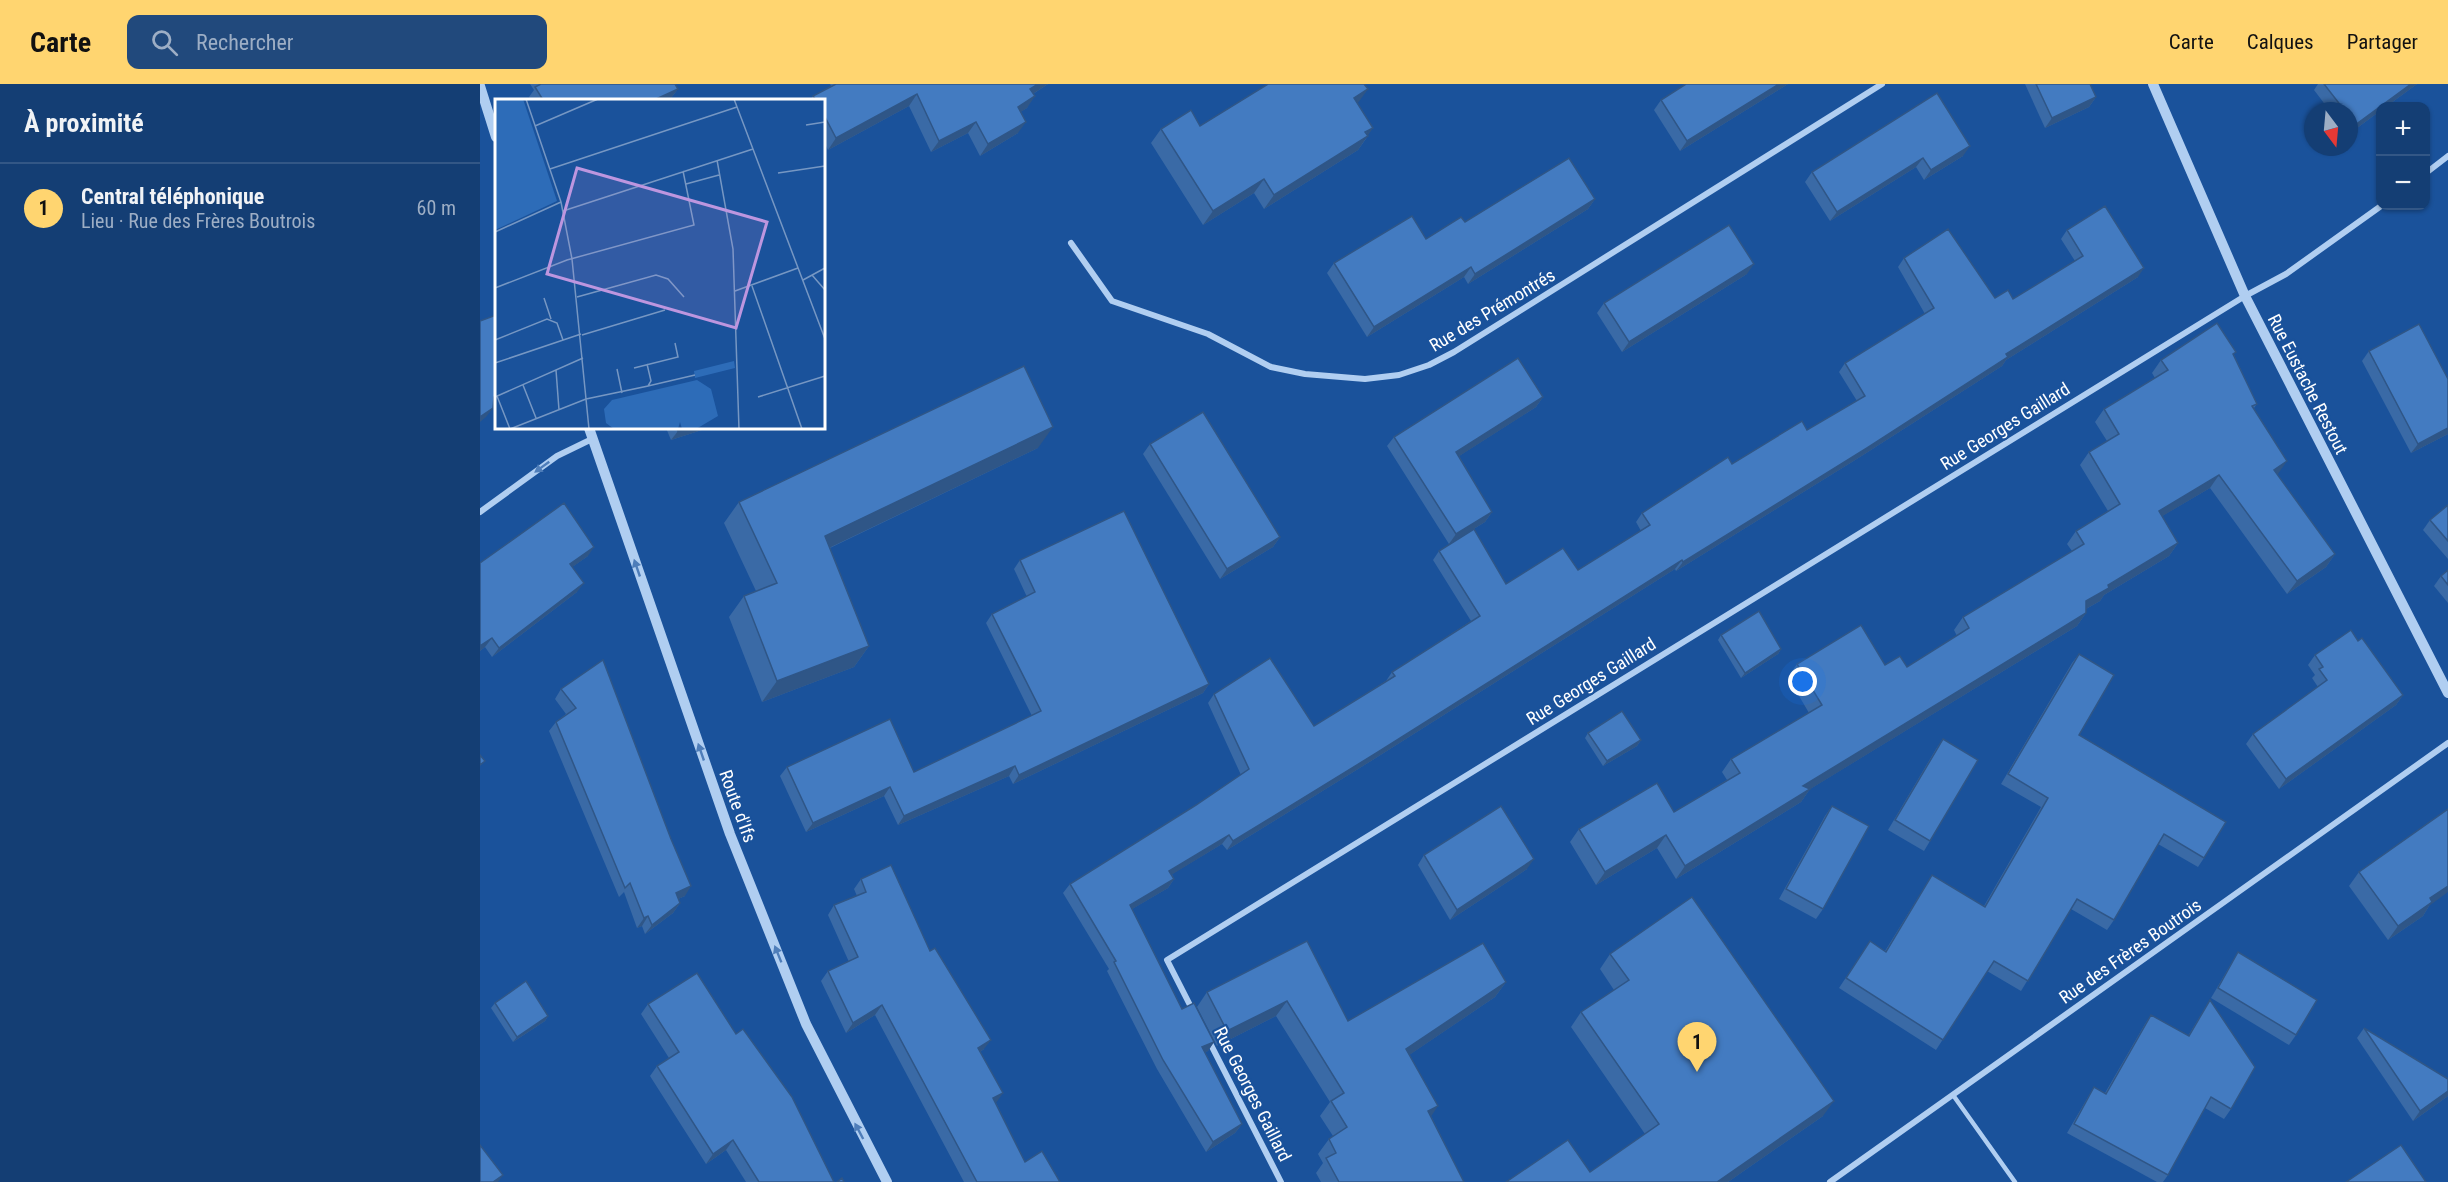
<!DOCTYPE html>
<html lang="fr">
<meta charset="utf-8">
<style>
:root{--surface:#143e74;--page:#21497c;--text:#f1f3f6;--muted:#9daec5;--line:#335786;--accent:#ffd570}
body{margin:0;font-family:"Roboto Condensed",sans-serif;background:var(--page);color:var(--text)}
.controls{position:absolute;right:18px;top:18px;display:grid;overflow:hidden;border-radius:12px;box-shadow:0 2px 4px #0004}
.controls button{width:54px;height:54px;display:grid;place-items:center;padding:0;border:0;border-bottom:2px solid var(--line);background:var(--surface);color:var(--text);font:30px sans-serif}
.compass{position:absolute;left:1824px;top:18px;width:54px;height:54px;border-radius:50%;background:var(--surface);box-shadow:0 2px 4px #0004;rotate:164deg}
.you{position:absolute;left:1323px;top:598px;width:21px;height:21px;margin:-15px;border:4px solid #fff;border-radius:50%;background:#1a73e8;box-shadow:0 0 0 9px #1a73e833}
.badge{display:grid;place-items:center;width:39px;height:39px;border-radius:50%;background:var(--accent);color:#111;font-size:20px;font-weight:700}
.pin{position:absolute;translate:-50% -50px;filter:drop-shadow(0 2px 3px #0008)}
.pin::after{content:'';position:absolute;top:32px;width:21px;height:18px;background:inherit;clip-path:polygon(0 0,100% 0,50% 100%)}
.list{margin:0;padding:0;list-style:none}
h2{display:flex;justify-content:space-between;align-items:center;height:78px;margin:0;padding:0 24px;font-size:26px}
h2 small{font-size:20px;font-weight:400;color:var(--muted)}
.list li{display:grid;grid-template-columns:39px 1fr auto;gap:18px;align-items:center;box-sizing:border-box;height:90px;padding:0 24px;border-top:2px solid var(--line)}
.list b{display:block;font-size:22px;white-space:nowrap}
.list p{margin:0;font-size:20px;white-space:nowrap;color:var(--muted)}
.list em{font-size:20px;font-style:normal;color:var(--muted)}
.icon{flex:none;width:33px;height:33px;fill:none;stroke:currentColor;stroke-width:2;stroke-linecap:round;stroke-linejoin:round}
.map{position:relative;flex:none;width:1968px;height:1098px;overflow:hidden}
header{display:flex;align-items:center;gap:36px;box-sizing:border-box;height:84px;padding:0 30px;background:var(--accent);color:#111}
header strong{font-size:28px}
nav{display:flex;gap:33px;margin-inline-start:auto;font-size:21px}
.search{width:420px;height:54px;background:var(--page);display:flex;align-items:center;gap:15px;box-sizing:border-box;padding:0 21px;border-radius:12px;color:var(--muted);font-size:22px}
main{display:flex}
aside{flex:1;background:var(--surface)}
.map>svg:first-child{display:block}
</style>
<header>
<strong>Carte</strong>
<div class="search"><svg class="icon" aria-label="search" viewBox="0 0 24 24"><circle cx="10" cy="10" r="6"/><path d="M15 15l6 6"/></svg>Rechercher</div>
<nav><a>Carte</a><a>Calques</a><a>Partager</a></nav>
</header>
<main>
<aside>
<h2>À proximité<small></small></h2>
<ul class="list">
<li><span class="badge">1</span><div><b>Central téléphonique</b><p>Lieu · Rue des Frères Boutrois</p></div><em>60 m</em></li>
</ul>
</aside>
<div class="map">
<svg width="1968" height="1098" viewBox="0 0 1968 1098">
<rect width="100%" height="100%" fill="#1a529b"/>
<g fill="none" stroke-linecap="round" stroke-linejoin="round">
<!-- service -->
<path stroke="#b0cef1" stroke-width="4.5" d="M1473 1011 1535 1098"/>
<!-- minor -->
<g stroke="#b0cef1" stroke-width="6">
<path d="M1946 89 1968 72"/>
<path d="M591 159 632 217 728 250 791 283 825 290 885 295 919 291 949 281 974 268 1402 0"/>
<path d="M0 428 77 372 112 355"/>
<path d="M713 927 687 876 1765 212 1806 190 1901 122"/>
<path d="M728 955 801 1098"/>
<path d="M1350 1098 1968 659"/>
</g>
<!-- tertiary -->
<g stroke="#b0cef1" stroke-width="10">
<path d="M1673 0 1765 212 1968 609"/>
<path d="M0 2 16 53"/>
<path d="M109 344 250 750 326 940 407 1098"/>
</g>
</g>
<!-- wall -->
<g fill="#3a6aa6">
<path d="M50 0H195L198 5 191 14 187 16H51L49 13 54 6Z"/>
<path d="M350 0H568L553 10 547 24 540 28 538 49 500 72 488 49 451 68 429 22 348 66 344 58V16H330L333 12 351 2Z"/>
<path d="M1308 0 1200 67 1174 26 1181 16Z"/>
<path d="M1545 0H1610L1616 13 1609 23 1565 44Z"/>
<path d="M1838 0H1937L1907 22H1900V27L1869 50V27H1850L1834 6Z"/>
<path d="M1457 9 1483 72 1444 96 1436 83 1350 137 1325 98 1332 88Z"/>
<path d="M878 20 888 52 878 66 784 125 774 109 723 141 671 59 681 45 720 42Z"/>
<path d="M1115 115 1108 125 988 200 984 193 887 253 847 189 854 179 946 155 985 138Z"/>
<path d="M1587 146 1658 193 1526 276 1522 282 1380 373 1196 487 1195 485 891 677 747 766 742 760 692 790 694 795 688 804 652 825 702 925 734 958 728 967 725 968 762 1040 755 1049 726 1068 677 985 627 887 629 885 583 809 590 800 716 721 761 691 728 619 734 610 834 642 906 597 912 588 991 537 953 476 959 467 1026 500 1098 486 1161 447 1156 438 1162 429 1252 380 1327 346 1377 317 1359 288 1365 279 1445 230 1418 183 1424 174 1515 214 1533 215 1595 177 1581 155Z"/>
<path d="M1267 190 1142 268 1117 229 1124 219Z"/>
<path d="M1889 267 1968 350 1931 369 1882 277Z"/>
<path d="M1754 271 1777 320 1774 324 1797 391 1855 470 1846 483 1807 510 1730 404 1682 432 1698 459 1689 472 1624 511 1620 517 1606 525V529L1597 542 1330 705 1321 718 1196 795 1177 764 1116 801 1090 758 1099 745 1194 728 1247 696 1242 688 1251 675 1329 629 1308 593 1317 580 1405 581 1427 583 1477 552 1474 546 1483 533 1592 467 1587 460 1596 447 1628 427 1600 381 1609 368 1627 357 1615 338 1624 325 1675 294 1672 289 1681 276Z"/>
<path d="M1063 313 1056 323 979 372 1012 428 1005 438 969 460 907 362 914 353Z"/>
<path d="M186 344H228L191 356Z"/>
<path d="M670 360 800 453 793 463 740 495 663 370Z"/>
<path d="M558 364 350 464 389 562 374 583 282 618 249 533 264 512 276 507 244 439 259 418Z"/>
<path d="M1968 421V475L1943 446 1950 436Z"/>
<path d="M108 472 92 483 97 508 12 573 5 563 0 567V479Z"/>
<path d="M540 476 729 600 723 609 533 700 529 692 418 741 404 712 326 748 300 692 307 683 434 688 552 632 506 539 512 530 547 513 534 485Z"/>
<path d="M1968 486V519L1954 502 1961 492Z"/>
<path d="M1241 551 1301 565 1298 570 1261 594 1238 556Z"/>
<path d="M1878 557 1923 611 1916 621 1799 705 1766 660 1773 650 1838 603 1832 594 1835 591 1828 581 1835 571Z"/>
<path d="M1599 570V651L1724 774 1718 783 1678 760 1634 836 1627 846 1591 825 1541 907 1507 887 1456 966 1359 904 1390 857 1405 867 1452 791 1504 822 1561 723 1521 700 1592 579Z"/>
<path d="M123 576 205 812 198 815 200 819 193 829 165 850 162 842 157 844 144 808 139 813 69 647 76 638 86 630 75 615 81 605Z"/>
<path d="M1108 649 1161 656 1157 662 1123 682 1105 654Z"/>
<path d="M1463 655 1450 757 1444 767 1408 746 1456 665Z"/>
<path d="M1352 722 1343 825 1336 835 1299 815 1345 732Z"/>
<path d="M944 771 1047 785 970 836 938 781Z"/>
<path d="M1879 788 1949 822 1943 832 1908 856 1869 802Z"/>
<path d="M381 795 450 867 504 965 500 968 516 1019 545 1078 580 1098H484L395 931 366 949 341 897 348 887 369 878 348 831 354 821 377 812 374 805Z"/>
<path d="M827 857 868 937 1026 898 1015 913 929 971 951 1032 984 1098H841L836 1089 843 1079 838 1070 849 1055 853 1052 840 1032 850 1018 796 932 737 962 717 923 727 908Z"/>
<path d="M1758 868 1816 951 1809 961 1731 914Z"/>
<path d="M1130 870 1343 1032 1248 1098H1026L1110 1088 1165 1050 1091 943 1101 928 1134 906 1120 885Z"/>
<path d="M1730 916 1751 1025 1744 1035 1725 1024 1688 1091 1683 1098H1677L1587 1049 1608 1013 1614 1003 1625 1009 1665 940 1671 931 1708 952Z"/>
<path d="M15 919 68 932 65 937 33 958 11 924Z"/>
<path d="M168 920 256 950 354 1098H266L246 1066 226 1080 170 992 177 982 189 974 161 930Z"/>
<path d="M1884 944 1968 995V1012L1933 1037 1877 954Z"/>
</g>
<!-- shaded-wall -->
<g fill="#2f5687">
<path d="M558 0H568L542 17 550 5Z"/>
<path d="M1299 0H1308L1200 67 1207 57Z"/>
<path d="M1931 0H1937L1907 22H1900V27L1869 50 1875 41Z"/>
<path d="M198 5 191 14 187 16H174Z"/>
<path d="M888 5 878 19 874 14Z"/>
<path d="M437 10 429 22 348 66 356 54Z"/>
<path d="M555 12 547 24 530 35 538 23Z"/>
<path d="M1616 13 1609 23 1565 44 1572 34Z"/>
<path d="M496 38 488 49 451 68 459 57Z"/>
<path d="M546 38 538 49 500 72 508 60Z"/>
<path d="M893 44 878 66 784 125 794 111Z"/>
<path d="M1490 62 1483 72 1444 96 1451 86Z"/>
<path d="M1443 74 1436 83 1350 137 1357 128Z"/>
<path d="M784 95 774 109 723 141 733 127Z"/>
<path d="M1115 115 1108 125 988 200 995 190Z"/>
<path d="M1274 180 1267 190 1142 268 1149 258Z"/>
<path d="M991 183 984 193 887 253 894 243Z"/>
<path d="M1664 184 1658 193 1526 276 1522 282 1380 373 1196 487 1203 478 1526 270Z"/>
<path d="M1063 313 1056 323 970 378 976 368Z"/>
<path d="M13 324 6 333 0 338V333Z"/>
<path d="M573 343 558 364 330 473 345 452Z"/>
<path d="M208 344H228L191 356 198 347Z"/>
<path d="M1968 344V350L1931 369 1938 360Z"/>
<path d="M1807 377 1798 390 1785 399 1794 386Z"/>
<path d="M1739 391 1730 404 1669 440 1679 427Z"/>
<path d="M1012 428 1005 438 969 460 976 450Z"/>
<path d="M800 453 793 463 740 495 747 485Z"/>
<path d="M1698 459 1689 472 1624 511 1620 517 1597 530 1606 517 1628 501Z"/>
<path d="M114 463 108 472 84 489 90 480Z"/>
<path d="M1855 470 1846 483 1807 510 1817 497Z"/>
<path d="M1202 476 1195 485 891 677 747 766 753 757Z"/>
<path d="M104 499 97 508 12 573 19 564Z"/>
<path d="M1606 529 1597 542 1314 715 1323 702Z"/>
<path d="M12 554 5 563 0 567V562Z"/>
<path d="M389 562 374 583 282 618 297 597Z"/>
<path d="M1301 565 1298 570 1261 594 1265 589Z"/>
<path d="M729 600 723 609 533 700 539 691Z"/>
<path d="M1923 611 1916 621 1799 705 1806 695Z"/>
<path d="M1161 656 1157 662 1123 682 1127 677Z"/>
<path d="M535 682 529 692 418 741 424 732Z"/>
<path d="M410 703 404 712 326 748 333 739Z"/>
<path d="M1330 705 1321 718 1196 795 1205 782Z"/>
<path d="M749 751 742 760 683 796 689 787Z"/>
<path d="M1186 751 1177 764 1116 801 1125 788Z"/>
<path d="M1054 775 1047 785 970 836 977 826Z"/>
<path d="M694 795 688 804 644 830 650 821Z"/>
<path d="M211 802 205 812 189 819 196 809Z"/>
<path d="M1968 802V808L1949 822 1943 832 1908 856 1918 842 1950 814Z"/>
<path d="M200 819 193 829 165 850 172 841Z"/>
<path d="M168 832 162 842 157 844 164 834Z"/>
<path d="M1026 898 1015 913 916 980 926 965Z"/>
<path d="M807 917 796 932 737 962 747 947Z"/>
<path d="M402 921 395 931 366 949 373 939Z"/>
<path d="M68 932 65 937 33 958 37 953Z"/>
<path d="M511 956 504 965 491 974 498 964Z"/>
<path d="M734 958 728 967 716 973 722 963Z"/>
<path d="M1968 1007V1012L1933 1037 1940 1027Z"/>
<path d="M523 1009 516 1019 513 1014Z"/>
<path d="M1354 1017 1343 1032 1248 1098H1237Z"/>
<path d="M958 1022 948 1037V1027Z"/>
<path d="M762 1040 755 1049 726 1068 733 1058Z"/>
<path d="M253 1056 246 1066 226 1080 233 1070Z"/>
<path d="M23 1091 18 1098H13Z"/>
</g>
<!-- building -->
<g fill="#437bc1" stroke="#2f5687" stroke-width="1.5">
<path d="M61 0H195L198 5 174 16H63L55 3Z"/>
<path d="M356 0H558L550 5 555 12 538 23 546 38 508 60 496 38 459 57 437 10 356 54 344 31V16H336L333 12Z"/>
<path d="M788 0H884L888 5 874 14 893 44 885 48 888 52 794 111 784 95 733 127 681 45 711 26 720 42Z"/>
<path d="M1206 0H1299L1207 57 1181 16Z"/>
<path d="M1556 0H1610L1616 13 1572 34Z"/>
<path d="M1844 0H1931L1875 41 1869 33V27H1865Z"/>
<path d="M1457 9 1490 62 1451 86 1443 74 1357 128 1332 88Z"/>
<path d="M1089 74 1115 115 995 190 991 183 894 243 854 179 932 132 946 155 981 133 985 138Z"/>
<path d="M1625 122 1664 184 1526 270 1528 273 1387 364 1203 478 1202 476 898 668 753 757 749 751 689 787 694 795 650 821 702 925 714 919 734 958 722 963 762 1040 733 1058 683 976 634 878 636 877 590 800 716 721 769 685 734 610 790 574 834 642 915 592 912 588 1000 532 959 467 994 445 1026 500 1083 464 1098 486 1170 441 1162 429 1248 373 1252 380 1322 337 1327 346 1385 312 1365 279 1454 224 1424 174 1468 145 1515 214 1528 206 1533 215 1603 172 1587 146Z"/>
<path d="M1249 141 1274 180 1149 258 1124 219Z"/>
<path d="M16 231V311L14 313 13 324 0 333V237Z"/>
<path d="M1737 239 1756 268 1753 270 1777 320 1772 322 1807 377 1794 386 1855 470 1817 497 1739 391 1679 427 1698 459 1628 501 1629 504 1606 517V529L1323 702 1330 705 1205 782 1186 751 1125 788 1099 745 1177 699 1194 728 1260 689 1251 675 1342 621 1317 580 1381 541 1405 581 1420 572 1427 583 1489 544 1483 533 1604 460 1596 447 1640 420 1609 368 1639 350 1624 325 1688 286 1681 276Z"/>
<path d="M1939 240 1968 295V344L1938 360 1889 267Z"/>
<path d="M1038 274 1063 313 976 368 1012 428 976 450 914 353Z"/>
<path d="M544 282 573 343 345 452 389 562 297 597 264 512 297 499 259 418Z"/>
<path d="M723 328 800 453 747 485 670 360Z"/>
<path d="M197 344H208L198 347Z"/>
<path d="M84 419 114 463 90 480 104 499 19 564 12 554 0 562V479Z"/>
<path d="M1968 421V457L1950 436Z"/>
<path d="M644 427 729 600 539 691 535 682 424 732 410 703 333 739 307 683 410 635 434 688 561 627 512 530 555 508 540 476Z"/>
<path d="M1968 486V501L1961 492Z"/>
<path d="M1279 527 1301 565 1265 589 1241 551Z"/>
<path d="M1871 546 1878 557 1882 554 1923 611 1806 695 1773 650 1847 596 1839 585 1843 583 1835 571Z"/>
<path d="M1599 570 1634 591 1599 651 1746 738 1724 774 1684 750 1634 836 1597 815 1548 897 1514 877 1463 956 1366 894 1390 857 1406 868 1452 791 1505 823 1568 714 1528 690Z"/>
<path d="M123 576 191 755 211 802 196 809 200 819 172 841 168 832 164 834 150 799 145 804 76 638 96 624 81 605Z"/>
<path d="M1142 627 1161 656 1127 677 1108 649Z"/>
<path d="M1463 655 1498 676 1450 757 1415 736Z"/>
<path d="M0 671 5 677 0 681Z"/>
<path d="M1021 722 1054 775 977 826 944 771Z"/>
<path d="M1352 722 1389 742 1343 825 1306 805Z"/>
<path d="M1968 725V802L1950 814 1952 818 1918 842 1879 788Z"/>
<path d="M411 781 450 867 455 864 511 956 498 964 523 1009 513 1014 545 1078 562 1067 580 1098H497L402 921 373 939 348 887 378 873 354 821 386 808 381 795Z"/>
<path d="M1212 813 1354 1017 1237 1098H1026L1088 1056 1110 1088 1179 1040 1101 928 1149 896 1130 870Z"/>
<path d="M827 857 868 937 1003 859 1026 898 926 965 958 1022 948 1027 984 1098H859L846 1074 856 1069 849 1055 867 1043 851 1017 864 1009 807 917 747 947 727 908Z"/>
<path d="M1758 868 1837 916 1816 951 1738 904Z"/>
<path d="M217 889 256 950 263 945 312 1013 354 1098H279L253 1056 233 1070 177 982 199 968 168 920Z"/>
<path d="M46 897 68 932 37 953 15 919Z"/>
<path d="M1730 916 1775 983 1751 1025 1731 1013 1688 1091 1594 1040 1614 1003 1626 1010 1671 931 1709 952Z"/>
<path d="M1884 944 1968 995V1007L1940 1027Z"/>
<path d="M0 1061 23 1091 13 1098H0Z"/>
<path d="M1921 1061 1946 1098H1866Z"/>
<path d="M362 1094 364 1098H357Z"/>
</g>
<!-- one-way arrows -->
<defs><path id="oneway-solid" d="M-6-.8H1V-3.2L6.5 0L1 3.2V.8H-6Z" transform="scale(1.5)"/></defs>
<g fill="#4e7db9">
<use href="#oneway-solid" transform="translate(62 383) rotate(144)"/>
<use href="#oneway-solid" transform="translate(157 484) rotate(-109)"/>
<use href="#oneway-solid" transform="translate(221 668) rotate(-109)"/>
<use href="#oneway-solid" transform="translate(298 870) rotate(-112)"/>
<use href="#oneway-solid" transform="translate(379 1047) rotate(-118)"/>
</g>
<g text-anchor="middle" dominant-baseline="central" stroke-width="4.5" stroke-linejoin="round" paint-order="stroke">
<!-- street labels -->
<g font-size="18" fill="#fff" stroke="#1a529b">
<text transform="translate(1012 226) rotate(-31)">Rue des Prémontrés</text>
<text transform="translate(1828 300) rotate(63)">Rue Eustache Restout</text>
<text transform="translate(1525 342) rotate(-32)">Rue Georges Gaillard</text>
<text transform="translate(1111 597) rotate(-32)">Rue Georges Gaillard</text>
<text transform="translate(258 722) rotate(70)">Route d'Ifs</text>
<text transform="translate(1650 867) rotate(-35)">Rue des Frères Boutrois</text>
<text transform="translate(773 1010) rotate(63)">Rue Georges Gaillard</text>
</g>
</g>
<!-- overview -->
<g transform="translate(15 15)">
<rect width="330" height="330" fill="#1a529b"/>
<path d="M0 0H28L62 102 0 131ZM239 262 240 269 200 279 199 272ZM202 281 216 290 223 317 201 330H187L185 323 183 330H119L111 324 109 310 117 301Z" fill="#2d6cb8"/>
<path fill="none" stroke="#7697c3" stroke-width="1.5" d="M31 0 66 103 77 160 94 330M239 0 330 240M311 26 330 23M40 27 103 0M222 61 238 150 244 330M55 70 242 8M283 74 330 67M191 85 224 76M68 112 258 50M0 133 66 103M317 176 330 191M308 181 330 169M257 187 307 330M0 189 72 161 199 126 188 72M240 192 303 169M82 198 161 176 173 180 189 198M49 199 56 220M87 236 170 211M0 241 52 220 62 224 68 241M0 264 86 235M139 269 183 258 180 244M122 270 127 294M61 271 64 311M28 286 41 319M153 287 200 276M2 297 15 330M0 298 88 259M263 298 330 277M15 330 91 300 153 287 156 282 152 265"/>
<path fill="#bd96df" fill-opacity="0.15" stroke="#bd96df" stroke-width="3" d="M82 69 272 123 241 229 52 175Z"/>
<rect width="330" height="330" fill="none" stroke="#fff" stroke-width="3"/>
</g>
</svg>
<div class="controls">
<button>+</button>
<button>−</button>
</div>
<svg class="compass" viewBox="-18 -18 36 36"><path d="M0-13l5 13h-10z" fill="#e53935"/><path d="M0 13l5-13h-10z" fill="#9daec5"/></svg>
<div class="you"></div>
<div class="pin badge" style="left:1217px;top:988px">1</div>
</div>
</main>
